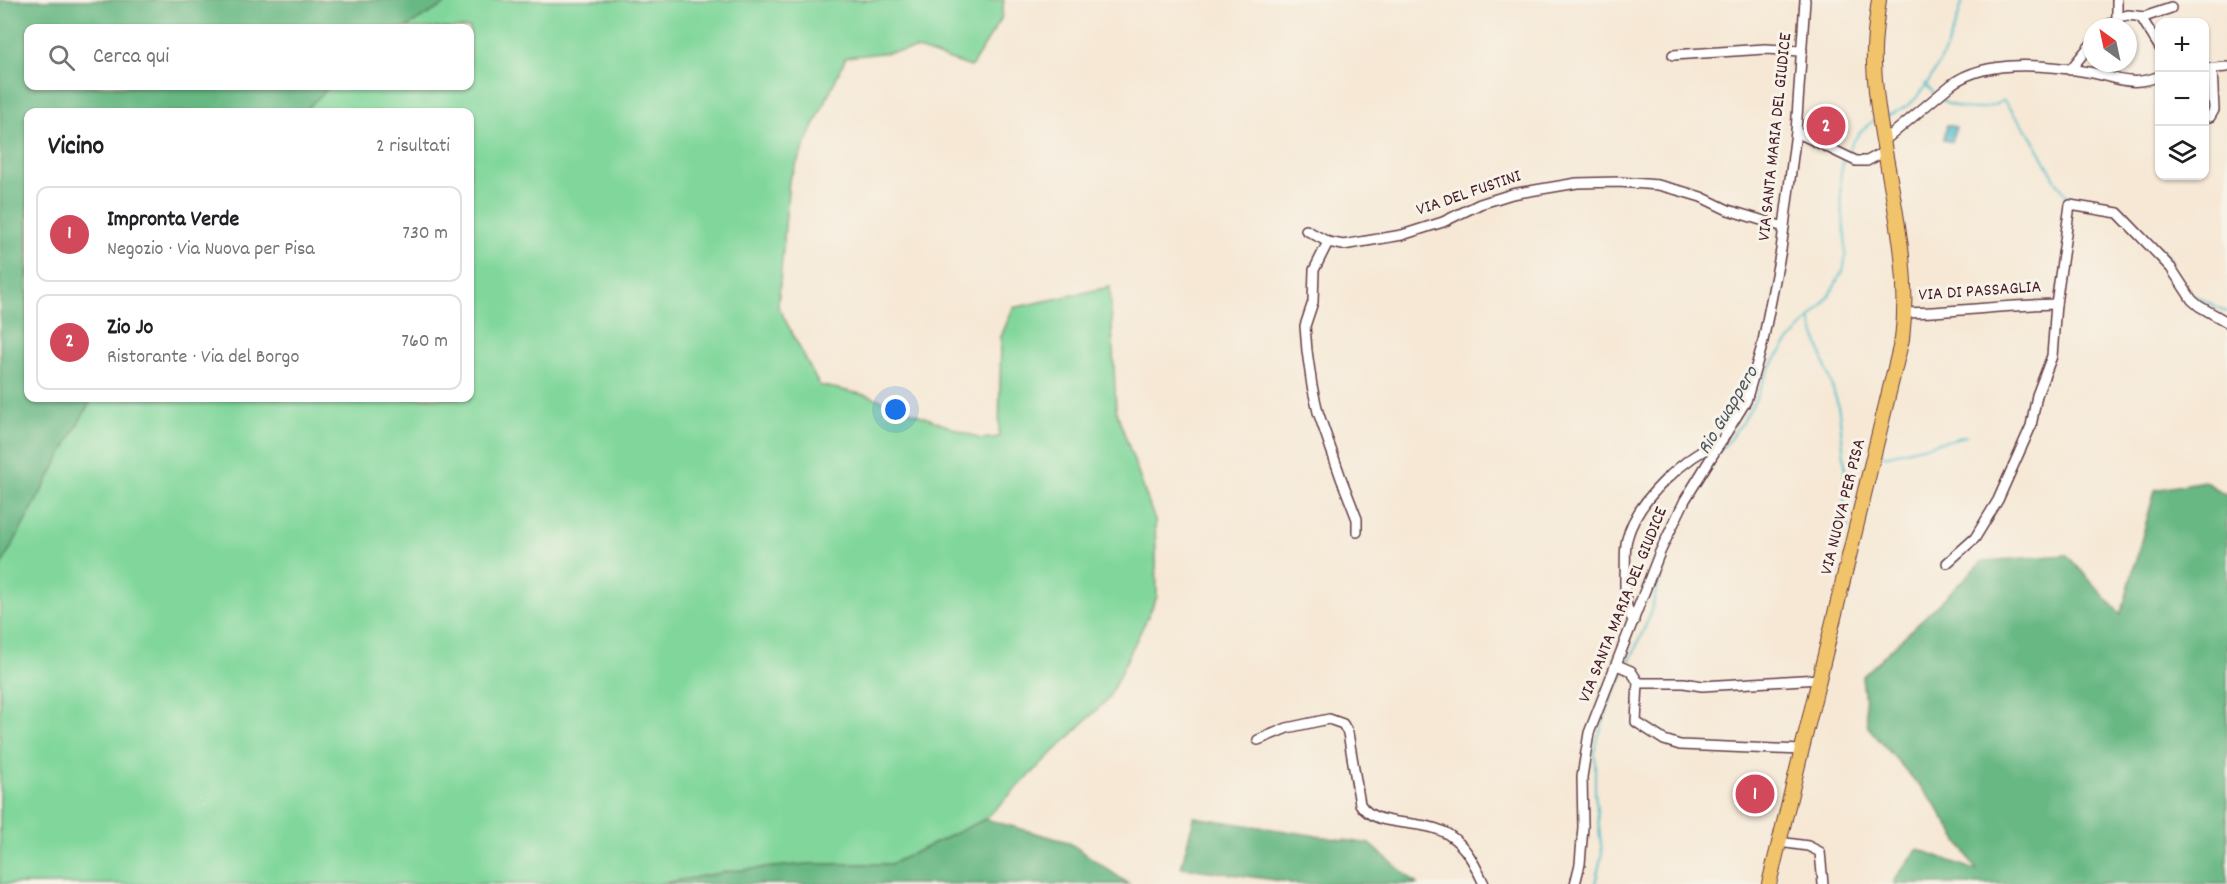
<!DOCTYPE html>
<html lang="it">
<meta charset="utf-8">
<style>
:root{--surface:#fff;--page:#f6f6f6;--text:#202124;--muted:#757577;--line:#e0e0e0;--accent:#d1495b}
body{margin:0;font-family:Dekko,sans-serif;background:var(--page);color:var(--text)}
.controls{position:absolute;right:18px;top:18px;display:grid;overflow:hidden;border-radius:12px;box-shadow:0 2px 4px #0004}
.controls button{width:54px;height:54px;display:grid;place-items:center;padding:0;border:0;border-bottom:2px solid var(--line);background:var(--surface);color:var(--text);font:30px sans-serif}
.compass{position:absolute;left:2083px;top:18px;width:54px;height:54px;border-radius:50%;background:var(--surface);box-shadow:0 2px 4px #0004;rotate:327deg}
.you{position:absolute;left:896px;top:410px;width:21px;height:21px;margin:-15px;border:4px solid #fff;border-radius:50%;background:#1a73e8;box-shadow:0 0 0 9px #1a73e833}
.badge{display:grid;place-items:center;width:39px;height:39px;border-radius:50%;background:var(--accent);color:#fff;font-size:20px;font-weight:700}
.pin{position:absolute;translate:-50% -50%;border:3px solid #fff;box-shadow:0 2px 6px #0006}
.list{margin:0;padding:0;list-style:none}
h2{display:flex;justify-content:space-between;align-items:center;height:78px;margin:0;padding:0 24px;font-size:26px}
h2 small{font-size:20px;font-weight:400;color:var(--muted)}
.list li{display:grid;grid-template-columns:39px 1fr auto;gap:18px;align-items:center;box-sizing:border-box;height:96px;margin:0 12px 12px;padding:0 12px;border:2px solid var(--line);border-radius:12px}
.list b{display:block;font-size:22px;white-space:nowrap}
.list p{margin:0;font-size:20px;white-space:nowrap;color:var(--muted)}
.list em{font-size:20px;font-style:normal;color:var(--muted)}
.icon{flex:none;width:33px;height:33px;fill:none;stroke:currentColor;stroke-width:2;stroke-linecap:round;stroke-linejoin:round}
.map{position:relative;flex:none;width:2227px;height:884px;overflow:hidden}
.search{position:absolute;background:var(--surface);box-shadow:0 2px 4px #0004;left:24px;top:24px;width:450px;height:66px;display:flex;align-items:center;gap:15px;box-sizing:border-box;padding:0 21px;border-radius:12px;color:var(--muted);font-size:22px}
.panel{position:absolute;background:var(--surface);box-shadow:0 2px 4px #0004;left:24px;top:108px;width:450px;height:294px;border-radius:12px}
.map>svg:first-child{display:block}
</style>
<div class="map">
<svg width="2227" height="884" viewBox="0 0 2227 884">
<rect width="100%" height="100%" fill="#f7f3e8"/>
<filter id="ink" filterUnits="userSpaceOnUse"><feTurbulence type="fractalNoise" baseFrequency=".0167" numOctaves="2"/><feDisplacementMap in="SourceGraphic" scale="12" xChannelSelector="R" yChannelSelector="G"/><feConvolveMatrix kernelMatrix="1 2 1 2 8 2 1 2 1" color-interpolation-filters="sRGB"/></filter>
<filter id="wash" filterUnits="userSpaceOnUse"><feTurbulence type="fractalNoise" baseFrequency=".008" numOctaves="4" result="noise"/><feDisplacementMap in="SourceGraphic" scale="24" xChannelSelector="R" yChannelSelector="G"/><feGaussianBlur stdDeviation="1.35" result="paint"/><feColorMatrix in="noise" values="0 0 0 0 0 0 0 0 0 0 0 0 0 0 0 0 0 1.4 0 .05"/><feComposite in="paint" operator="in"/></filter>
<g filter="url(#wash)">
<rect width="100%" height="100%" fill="#f6e8d5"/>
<!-- green -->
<path fill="#81d79b" stroke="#667b63" stroke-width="1.5" d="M452 0H1004L1001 19 971 67 918 49 846 57 789 180 778 306 819 385 870 396 981 439 999 437 1001 337 1013 308 1110 287 1116 410 1155 521 1157 597 1108 699 985 819 891 864H808L731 871 659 884H0V568L92 398H470V112H303L330 86H470V28H405Z"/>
<!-- forest -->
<g fill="#68b883" stroke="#596c57" stroke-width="1.5">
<path d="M0 0H452L405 28H28V86H330L303 112H28V398H92L0 568Z"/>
<path d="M2204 481 2227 495V884H1894V880L1918 849 1977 871 1935 804 1868 727 1862 677 1983 561 2067 555 2121 615 2155 490Z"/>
<path d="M1194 817 1370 844 1417 884H1290L1289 882 1181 867Z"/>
<path d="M985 819 1068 842 1129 884H659L731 871 808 864H891Z"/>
</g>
<!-- water -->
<path fill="#50bdc9" stroke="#4d6e7a" stroke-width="1.5" d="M1947 125 1956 127 1952 142 1943 140Z"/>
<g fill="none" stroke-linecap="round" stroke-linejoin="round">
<!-- stream -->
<g stroke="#50bdc9" stroke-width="2">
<path d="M1925 84 1933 92"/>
<path d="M1941 99C1959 112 1986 112 2003 100L2032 137 2056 181 2066 195 2082 203"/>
<path d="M1884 117C1895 113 1904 109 1913 101 1936 79 1955 31 1963 0"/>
<path d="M1847 153C1853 139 1863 127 1876 119"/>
<path d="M2153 243 2164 252 2173 264"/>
<path d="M2192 294 2227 312"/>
<path d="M1810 319 1838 405 1840 420 1845 465 1844 510 1849 529"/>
<path d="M1720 451C1733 436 1750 412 1758 394 1764 378 1771 364 1782 350 1801 326 1825 308 1838 279 1840 275 1843 271 1844 267 1851 231 1833 194 1844 158"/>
<path d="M1882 453 1885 456 1966 436"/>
<path d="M1627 667 1649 618 1670 542 1699 486"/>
<path d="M1595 884 1602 853 1595 793V746L1613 693 1625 672"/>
</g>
</g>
</g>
<g filter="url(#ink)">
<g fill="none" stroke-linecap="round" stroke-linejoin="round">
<defs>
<g id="minor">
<path d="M2141 17 2160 48"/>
<path d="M2117 20V0"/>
<path d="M2106 27 2120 17 2128 15 2144 17 2171 8"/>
<path d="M1673 55 1765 49 1802 51"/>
<path d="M2204 69 2227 67"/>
<path d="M2070 70 2092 43"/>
<path d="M2210 117 2214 110 2212 68"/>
<path d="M1796 132 1856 161H1867L1886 151"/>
<path d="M1884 141 1952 84C1987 58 2048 65 2088 72 2116 77 2130 88 2160 76"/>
<path d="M1306 230 1328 242 1343 245 1402 235 1443 222 1480 204 1512 194 1577 183 1619 182 1658 185 1681 191 1701 197 1728 210 1784 227"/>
<path d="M1328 242 1314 270 1313 302 1305 326 1307 351 1312 386 1318 412 1341 478 1357 519V532"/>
<path d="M1905 313C1956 312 2006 305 2056 304"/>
<path d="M1947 563 1975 538 1998 500 2031 426 2037 395 2052 356 2056 304 2070 205 2118 213 2171 268 2192 300 2199 306 2227 322"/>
<path d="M1634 621C1624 609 1625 591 1625 576 1626 564 1624 550 1627 539 1637 499 1686 456 1722 441"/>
<path d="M1617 665 1631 671 1638 682 1642 683H1684L1702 686 1819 679"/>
<path d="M1638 682 1636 722 1664 740 1680 745 1802 750"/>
<path d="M1258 740 1287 728 1329 719 1343 724 1348 733 1360 804C1376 830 1423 817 1449 835 1467 847 1475 865 1484 884"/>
<path d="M1779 842 1808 846 1820 852 1823 884"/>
<path d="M1575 884 1580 864 1583 827 1582 777 1589 733 1660 552 1685 500 1746 401 1762 346 1781 250 1796 132 1805 0"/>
</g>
<path id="primary" d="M1769 884 1902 339C1914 246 1878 156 1874 64 1873 43 1876 21 1879 0"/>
</defs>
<!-- minor casing -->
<use href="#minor" stroke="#643d44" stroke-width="12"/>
<!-- primary casing -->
<use href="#primary" stroke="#643d44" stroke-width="16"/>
<!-- minor -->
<use href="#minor" stroke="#fff" stroke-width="9"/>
<!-- primary -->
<use href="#primary" stroke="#f1c36a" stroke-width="14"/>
</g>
</g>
<g text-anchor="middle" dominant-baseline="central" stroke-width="6" stroke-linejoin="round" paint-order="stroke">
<!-- street labels -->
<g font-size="18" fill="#4a1f2b" stroke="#f7f3e8">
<text transform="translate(1776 137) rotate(-84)">VIA SANTA MARIA DEL GIUDICE</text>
<text transform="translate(1469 194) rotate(-19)">VIA DEL FUSTINI</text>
<text transform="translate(1980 292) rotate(-4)">VIA DI PASSAGLIA</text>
<text transform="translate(1844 507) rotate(-76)">VIA NUOVA PER PISA</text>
<text transform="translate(1624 605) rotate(-68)">VIA SANTA MARIA DEL GIUDICE</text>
</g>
<!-- water labels -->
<g font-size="20" font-style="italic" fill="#4c5662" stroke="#f7f3e8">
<text transform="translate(1729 411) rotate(-59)">Rio Guappero</text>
</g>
</g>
</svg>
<div class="controls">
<button>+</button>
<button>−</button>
<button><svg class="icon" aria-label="layers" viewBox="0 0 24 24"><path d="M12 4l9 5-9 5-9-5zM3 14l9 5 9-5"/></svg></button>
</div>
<svg class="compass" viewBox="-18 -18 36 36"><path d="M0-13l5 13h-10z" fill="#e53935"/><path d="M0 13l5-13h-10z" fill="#757577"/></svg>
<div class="you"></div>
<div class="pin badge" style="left:1755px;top:794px">1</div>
<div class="pin badge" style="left:1826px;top:126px">2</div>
<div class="search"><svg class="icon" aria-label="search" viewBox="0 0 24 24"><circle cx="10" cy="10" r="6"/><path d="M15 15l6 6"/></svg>Cerca qui</div>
<section class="panel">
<h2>Vicino<small>2 risultati</small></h2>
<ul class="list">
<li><span class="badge">1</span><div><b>Impronta Verde</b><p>Negozio · Via Nuova per Pisa</p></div><em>730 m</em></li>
<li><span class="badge">2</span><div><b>Zio Jo</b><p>Ristorante · Via del Borgo</p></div><em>760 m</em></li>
</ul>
</section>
</div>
